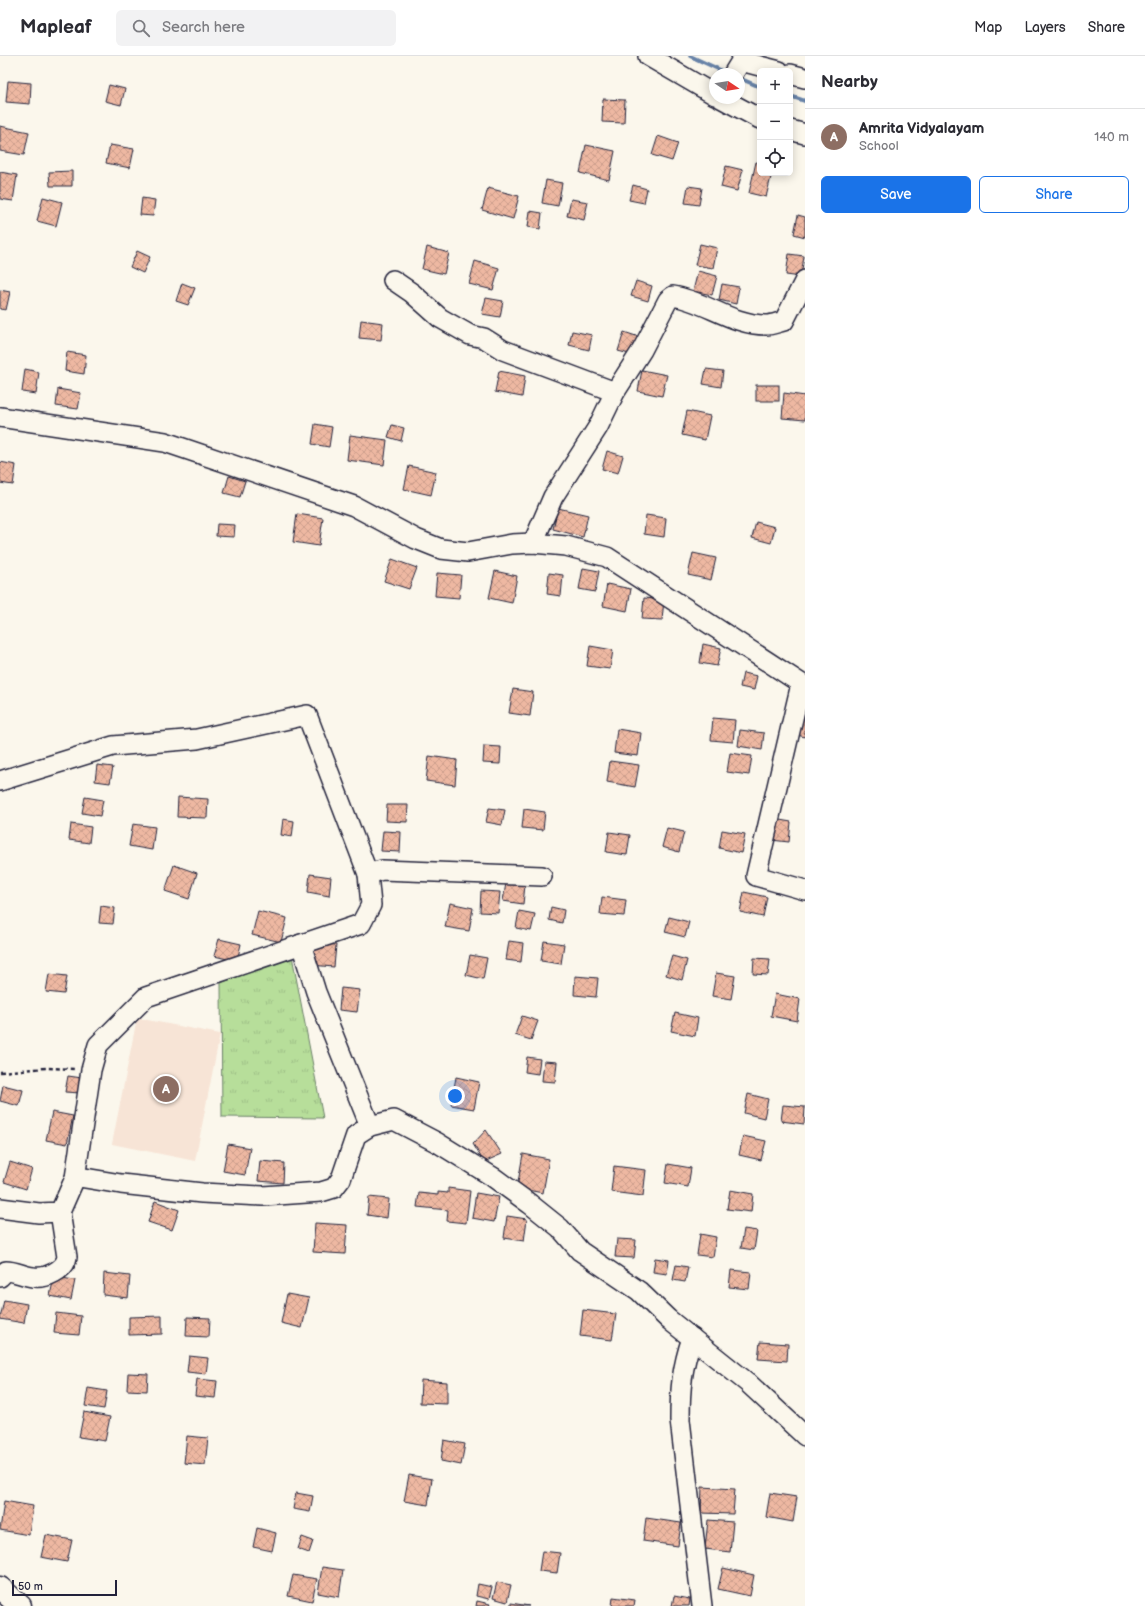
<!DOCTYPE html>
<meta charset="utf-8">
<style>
:root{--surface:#fff;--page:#f2f2f3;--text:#2b2b33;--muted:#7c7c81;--line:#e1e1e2;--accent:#1a73e8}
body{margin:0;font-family:"Balsamiq Sans",sans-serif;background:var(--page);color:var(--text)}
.controls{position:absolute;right:12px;top:12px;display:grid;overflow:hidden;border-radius:6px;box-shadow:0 2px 10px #0003}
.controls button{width:36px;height:36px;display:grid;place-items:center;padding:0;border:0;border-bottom:1px solid var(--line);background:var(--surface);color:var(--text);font:20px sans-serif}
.compass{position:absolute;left:709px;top:12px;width:36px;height:36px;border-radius:50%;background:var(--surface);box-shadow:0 2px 10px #0003;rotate:102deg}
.scale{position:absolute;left:12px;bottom:10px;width:105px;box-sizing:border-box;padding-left:4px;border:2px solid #22223b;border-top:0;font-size:11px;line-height:14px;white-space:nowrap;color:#22223b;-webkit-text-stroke:3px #fbf7ec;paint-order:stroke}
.you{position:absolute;left:455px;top:1040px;width:14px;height:14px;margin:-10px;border:3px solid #fff;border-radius:50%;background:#1a73e8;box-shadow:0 0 0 6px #1a73e833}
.badge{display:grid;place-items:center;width:26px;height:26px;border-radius:50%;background:var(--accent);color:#fff;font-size:13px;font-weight:700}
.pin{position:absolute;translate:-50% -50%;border:2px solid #fff;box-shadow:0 1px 4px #0006}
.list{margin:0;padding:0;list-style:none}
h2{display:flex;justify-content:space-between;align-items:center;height:52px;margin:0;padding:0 16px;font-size:17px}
h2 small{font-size:13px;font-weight:400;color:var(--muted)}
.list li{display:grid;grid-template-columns:26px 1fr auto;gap:12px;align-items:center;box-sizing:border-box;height:56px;padding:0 16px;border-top:1px solid var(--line)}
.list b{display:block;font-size:15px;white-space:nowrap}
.list p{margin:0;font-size:13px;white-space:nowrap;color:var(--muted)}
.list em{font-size:13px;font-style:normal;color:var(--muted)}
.actions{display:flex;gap:8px;padding:12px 16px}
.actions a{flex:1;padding:9px 0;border:1px solid var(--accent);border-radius:6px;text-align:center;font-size:14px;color:var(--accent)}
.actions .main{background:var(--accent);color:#fff}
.icon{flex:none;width:22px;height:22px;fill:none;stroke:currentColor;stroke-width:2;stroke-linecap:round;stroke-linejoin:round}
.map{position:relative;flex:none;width:805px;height:1550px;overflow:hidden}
header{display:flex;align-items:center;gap:24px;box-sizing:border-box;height:56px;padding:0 20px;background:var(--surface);border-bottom:1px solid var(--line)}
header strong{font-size:19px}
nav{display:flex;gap:22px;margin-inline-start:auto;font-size:14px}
.search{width:280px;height:36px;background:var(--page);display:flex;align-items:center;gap:10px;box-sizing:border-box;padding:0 14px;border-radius:6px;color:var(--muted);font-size:15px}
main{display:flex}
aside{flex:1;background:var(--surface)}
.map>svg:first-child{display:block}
</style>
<header>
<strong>Mapleaf</strong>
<div class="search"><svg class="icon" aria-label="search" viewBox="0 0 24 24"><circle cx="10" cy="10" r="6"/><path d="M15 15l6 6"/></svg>Search here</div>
<nav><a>Map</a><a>Layers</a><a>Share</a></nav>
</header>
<main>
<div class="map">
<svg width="805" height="1550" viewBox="0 0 805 1550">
<defs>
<pattern id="park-tufts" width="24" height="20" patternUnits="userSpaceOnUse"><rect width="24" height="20" fill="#b7de9a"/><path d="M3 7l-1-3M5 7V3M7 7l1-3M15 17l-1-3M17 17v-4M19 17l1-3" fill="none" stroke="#9dbe86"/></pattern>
<pattern id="building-cross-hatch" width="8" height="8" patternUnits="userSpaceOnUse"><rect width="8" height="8" fill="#eeb8a2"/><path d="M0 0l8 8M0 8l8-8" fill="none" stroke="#cc9e8c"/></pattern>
</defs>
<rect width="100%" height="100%" fill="#fbf7ec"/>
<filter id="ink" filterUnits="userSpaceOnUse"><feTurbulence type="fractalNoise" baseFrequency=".025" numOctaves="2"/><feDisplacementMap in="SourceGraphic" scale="8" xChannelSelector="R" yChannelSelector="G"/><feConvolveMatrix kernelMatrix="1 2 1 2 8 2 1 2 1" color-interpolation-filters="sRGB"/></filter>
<g filter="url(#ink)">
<!-- built -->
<path fill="#f7e4d6" d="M137 962 220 978 195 1105 112 1088Z"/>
<!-- park -->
<path fill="url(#park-tufts)" stroke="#6c806a" d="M292 900 323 1062 222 1061 221 927Z"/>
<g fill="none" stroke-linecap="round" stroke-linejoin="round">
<!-- stream -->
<g stroke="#6783a8" stroke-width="4">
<path d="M690 0 729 18"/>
<path d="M739 22 760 31"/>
<path d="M790 40 805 45"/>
</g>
</g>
<!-- building -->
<g fill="url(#building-cross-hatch)" stroke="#22223b">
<path d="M8 25 31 27 30 48 6 46Z"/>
<path d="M109 29 125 33 121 49 105 45Z"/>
<path d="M603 43 625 44 624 67 602 66Z"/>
<path d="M0 70 29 76 24 99 0 95Z"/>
<path d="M658 80 678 87 672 105 652 99Z"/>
<path d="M110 89 134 93 130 112 106 107Z"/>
<path d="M586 89 615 95 609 124 580 117Z"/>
<path d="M756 106 760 107V117H772L766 141 749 137Z"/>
<path d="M726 110 743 114 737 135 721 131Z"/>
<path d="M72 115V130H50L49 116Z"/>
<path d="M0 116 17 119 13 145 0 143Z"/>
<path d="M546 124 562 127 558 150 542 147Z"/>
<path d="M633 129 647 133 644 147 629 144Z"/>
<path d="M688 130 702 132 699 149 685 147Z"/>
<path d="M488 132 519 140 513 163 482 154Z"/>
<path d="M43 141 62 146 56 170 37 165Z"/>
<path d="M142 142 155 144 153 160 140 159Z"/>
<path d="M571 143 588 146 584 164 567 160Z"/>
<path d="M530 155 542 157 540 173 528 171Z"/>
<path d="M798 159 805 161V181L794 178Z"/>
<path d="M700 188 717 192 713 212 695 209Z"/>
<path d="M427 191 449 197 444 218 422 213Z"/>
<path d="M137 195 150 201 143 217 130 211Z"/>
<path d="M789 198 804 200 801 221 786 219Z"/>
<path d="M475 205 499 212 493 234 469 228Z"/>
<path d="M698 215 717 220 712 239 693 235Z"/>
<path d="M636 225 652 230 648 245 631 240Z"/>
<path d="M182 227 195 232 188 249 176 245Z"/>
<path d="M722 228 739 231 736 248 719 244Z"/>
<path d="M0 234 10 236 6 254 0 253Z"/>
<path d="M486 242 503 245 500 261 482 258Z"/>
<path d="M361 264 383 267 381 284 359 282Z"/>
<path d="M572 275 592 279 589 294 569 289Z"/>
<path d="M624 276 639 281 633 299 618 295Z"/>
<path d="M67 296 86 299 84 318 65 315Z"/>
<path d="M25 313 39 316 36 338 22 336Z"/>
<path d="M706 313 723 315 721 331 703 328Z"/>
<path d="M642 314 667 319 662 340 638 335Z"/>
<path d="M499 315 525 320 522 341 495 336Z"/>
<rect x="756" y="329" width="23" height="16"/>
<path d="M58 333 81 337 78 353 56 350Z"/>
<path d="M784 337 805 340V364L782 362Z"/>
<path d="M687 355 710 360 705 384 682 379Z"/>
<path d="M315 368 332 371 329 391 312 388Z"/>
<path d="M392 369 404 372 401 385 388 381Z"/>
<path d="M350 379 387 384 384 409 347 404Z"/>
<path d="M607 395 623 400 618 417 602 413Z"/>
<path d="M0 406 16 409 13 429 0 427Z"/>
<path d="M409 410 436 416 431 439 404 433Z"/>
<path d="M229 420 245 425 240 441 224 437Z"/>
<path d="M558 452 588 459 583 481 553 473Z"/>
<path d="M297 458 323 462 319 490 293 486Z"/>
<path d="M646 459 666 462 664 481 644 478Z"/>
<path d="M756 466 775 471 771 487 752 482Z"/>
<path d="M217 468 235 469 234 481 216 480Z"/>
<path d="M693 497 716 502 711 524 688 519Z"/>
<path d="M392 503 417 512 409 533 384 525Z"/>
<path d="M583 512 599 515 595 536 579 533Z"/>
<path d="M495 515 517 520 512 547 489 542Z"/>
<path d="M437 517 461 519 459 542 435 540Z"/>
<path d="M549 517 563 519 561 540 547 538Z"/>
<path d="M607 528 631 533 627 555 603 550Z"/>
<path d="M644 542 664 544 662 564 642 563Z"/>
<path d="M703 588 721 592 717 610 700 607Z"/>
<path d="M590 590 613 594 610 613 587 610Z"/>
<path d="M743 617 757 620 754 634 740 631Z"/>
<path d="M513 633 533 636 530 660 509 657Z"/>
<path d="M805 650V681L797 679Z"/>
<path d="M713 662 735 664 733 686 711 684Z"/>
<path d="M617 673 641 677 638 700 614 697Z"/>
<path d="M740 674 764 677 762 694 738 690Z"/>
<path d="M484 690 501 691 500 708 483 707Z"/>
<path d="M730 697 752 700 749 719 727 716Z"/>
<path d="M429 700 457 704 455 729 426 725Z"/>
<path d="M610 705 639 709 635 731 607 726Z"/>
<path d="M97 709 113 711 110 727 95 725Z"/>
<path d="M85 741 103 744 100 760 82 757Z"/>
<path d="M178 741 208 743 207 762 177 761Z"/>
<path d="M387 749H408L407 766 386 765Z"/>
<path d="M489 752 505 754 502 769 486 766Z"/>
<path d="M524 753 545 756 543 774 522 772Z"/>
<path d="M283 763 294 765 292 781 281 779Z"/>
<path d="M774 763 791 766 789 786 771 784Z"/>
<path d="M71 768 91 771 89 787 69 784Z"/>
<path d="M133 768 155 771 152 794 129 790Z"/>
<path d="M667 772 684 776 679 796 662 791Z"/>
<path d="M722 774 745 778 741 797 719 792Z"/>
<path d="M383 775 401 776 400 796 381 795Z"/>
<path d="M609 776 630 779 627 799 606 796Z"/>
<path d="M174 809 197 817 189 843 165 835Z"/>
<path d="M310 818 331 821 329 840 308 836Z"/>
<path d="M506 827 525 829 523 848 503 845Z"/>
<path d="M481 835 500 836 498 857 480 856Z"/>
<path d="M744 836 767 841 763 861 740 856Z"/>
<path d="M602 841 626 844 624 860 600 858Z"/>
<path d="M450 847 473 852 469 875 445 871Z"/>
<path d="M101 850 115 852 113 868 99 867Z"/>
<path d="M551 851 564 854 562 867 549 864Z"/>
<path d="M258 855 287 862 281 886 252 879Z"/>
<path d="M519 855 535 858 531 875 516 872Z"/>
<path d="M669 861 689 866 685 881 665 876Z"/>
<path d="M219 883 241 888 237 905 214 900Z"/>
<path d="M509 885 523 887 521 906 506 904Z"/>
<path d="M544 885 564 888 561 908 541 905Z"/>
<path d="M314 887 336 889 334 911 311 909Z"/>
<path d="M470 899 487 902 483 923 466 919Z"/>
<path d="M672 900 687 904 682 924 666 919Z"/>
<path d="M754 902 770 903 768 919 753 918Z"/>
<path d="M716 917 735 920 731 943 712 940Z"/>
<path d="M49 918 67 920 64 938 46 936Z"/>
<path d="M575 920 598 922 596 941 574 939Z"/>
<path d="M341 932 360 934 357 956 339 954Z"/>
<path d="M775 938 800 943 797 965 771 960Z"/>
<path d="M675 957 698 962 695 980 671 975Z"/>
<path d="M522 960 538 965 531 984 515 979Z"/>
<path d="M527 1001 540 1003 538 1018 525 1016Z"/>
<path d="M544 1005 557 1006 555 1026 542 1025Z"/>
<path d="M68 1020 82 1022 80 1037 65 1036Z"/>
<path d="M456 1021 479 1026 474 1053 451 1049Z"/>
<path d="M3 1029 23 1034 19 1050 0 1045Z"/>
<path d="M748 1038 768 1043 764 1062 744 1057Z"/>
<path d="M783 1049 805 1051 804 1068 781 1065Z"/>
<path d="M52 1056 73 1060 67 1088 46 1084Z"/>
<path d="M486 1074 502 1098 484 1106 473 1088Z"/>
<path d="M743 1080 766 1085 761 1104 739 1099Z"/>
<path d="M228 1088 250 1092 245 1119 223 1115Z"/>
<path d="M523 1098 549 1103 543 1137 517 1132Z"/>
<path d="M260 1105 284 1107 283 1127 258 1125Z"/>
<path d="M10 1106 32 1113 26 1133 4 1126Z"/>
<path d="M668 1108 691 1112 688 1131 665 1127Z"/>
<path d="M614 1110 646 1114 643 1140 611 1136Z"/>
<path d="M448 1132 470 1135 466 1167 447 1165 448 1154 417 1151 419 1137 438 1139V1136L448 1137Z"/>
<path d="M730 1134 753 1138 751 1156 727 1153Z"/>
<path d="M476 1137 499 1141 494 1166 472 1162Z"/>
<path d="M369 1141 389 1143 387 1162 367 1159Z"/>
<path d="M155 1145 179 1154 172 1174 148 1166Z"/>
<path d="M507 1160 527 1163 524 1185 504 1182Z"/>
<path d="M315 1167 347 1169 345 1198 313 1196Z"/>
<path d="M744 1173 757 1175 754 1194 741 1192Z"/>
<path d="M700 1178 716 1181 713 1201 697 1199Z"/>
<path d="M617 1183 636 1184 634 1202 615 1201Z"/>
<path d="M655 1202 669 1204 667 1218 653 1216Z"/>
<path d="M676 1209 688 1211 685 1226 673 1224Z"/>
<path d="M731 1214 751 1216 749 1233 729 1231Z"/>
<path d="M104 1217 130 1220 128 1242 103 1239Z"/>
<path d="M54 1221 75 1224 71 1244 50 1240Z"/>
<path d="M287 1238 309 1242 302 1272 281 1267Z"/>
<path d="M4 1244 27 1248 24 1267 0 1263Z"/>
<path d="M583 1254 616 1258 612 1284 580 1280Z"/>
<path d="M56 1257 81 1260 79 1279 54 1277Z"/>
<path d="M162 1260V1278L129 1279V1261Z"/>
<path d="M187 1261 210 1262 209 1281 186 1280Z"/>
<path d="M760 1286 788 1288 787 1305 758 1303Z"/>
<path d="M189 1300 208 1302 206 1318 187 1316Z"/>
<path d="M128 1317 148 1318 147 1335 127 1334Z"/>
<path d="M197 1323 217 1325 215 1342 195 1340Z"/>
<path d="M421 1324 447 1326V1348L420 1347Z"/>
<path d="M88 1332 107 1335 104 1353 85 1350Z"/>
<path d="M84 1356 110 1361 105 1385 79 1381Z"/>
<path d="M187 1380 208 1382 205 1409 184 1407Z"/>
<path d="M444 1384 465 1388 461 1409 441 1405Z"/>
<path d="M409 1419 432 1423 428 1449 404 1445Z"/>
<path d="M702 1431 735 1433 733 1458 701 1457Z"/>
<path d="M296 1437 313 1440 310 1456 293 1453Z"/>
<path d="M770 1437 797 1441 793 1466 766 1461Z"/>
<path d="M4 1445 33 1450 29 1479 0 1474Z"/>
<path d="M646 1462 681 1467 678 1490 643 1485Z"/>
<path d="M708 1464 733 1466 730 1496 705 1493Z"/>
<path d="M257 1472 276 1477 272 1495 253 1491Z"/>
<path d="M46 1479 72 1484 67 1506 41 1501Z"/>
<path d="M302 1481 313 1485 309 1497 298 1493Z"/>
<path d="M542 1495 560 1497 557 1517 539 1515Z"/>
<path d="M322 1511 343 1514 339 1541 318 1537Z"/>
<path d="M723 1512 754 1519 750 1540 718 1533Z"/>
<path d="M293 1519 317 1523 312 1545 288 1540Z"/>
<path d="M497 1526 511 1529 507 1546 493 1542Z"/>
<path d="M478 1528 492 1531 489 1543 476 1540Z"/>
<path d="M674 1540 690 1543 689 1550H672Z"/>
<path d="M613 1541 635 1544 634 1550H612Z"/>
<path d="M477 1545 490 1548 489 1550H476Z"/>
<path d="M511 1547 529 1550H511Z"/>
</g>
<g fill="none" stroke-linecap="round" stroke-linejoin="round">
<defs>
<g id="minor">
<path d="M648 0 715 39"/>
<path d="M733 18 741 5 779 15"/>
<path d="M790 18 805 22"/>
<path d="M721 42 760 63"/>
<path d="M790 74 805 78"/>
<path d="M393 224 412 237 440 262 470 279 484 282 503 294 615 336"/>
<path d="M0 361 165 386 354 450 416 483 441 493 468 496 512 488 533 487 566 490 607 501 805 630"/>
<path d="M533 487 553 441 598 371 615 336 642 294 668 244 673 240C705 245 732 269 766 269 772 269 779 266 784 265L805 224"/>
<path d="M801 628 756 820 805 834"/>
<path d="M0 725 113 690 197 683 307 659 368 818 371 849 361 868 146 941 98 989 91 1014 75 1122"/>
<path d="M368 818 382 814 542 820"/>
<path d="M301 888 316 936 370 1070"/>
<path d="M0 1152 39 1157 60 1156 75 1122 79 1121 121 1128 202 1137 263 1140 321 1136 334 1132 341 1123 356 1079 370 1070 394 1064 438 1087 493 1121 530 1148 560 1172 580 1195 639 1235 668 1263 748 1327 805 1380"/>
<path d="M0 1221 6 1215C16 1215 23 1220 33 1221 46 1223 65 1214 67 1201L60 1156"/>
<path d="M692 1282C682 1312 680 1332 680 1364L702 1550"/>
</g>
<path id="major" d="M0 1532 20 1550"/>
</defs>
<!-- minor casing -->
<use href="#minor" stroke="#22223b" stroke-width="22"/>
<!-- major casing -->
<use href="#major" stroke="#22223b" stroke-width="25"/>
<!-- path -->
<path stroke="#22223b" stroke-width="2.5" stroke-dasharray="4 3" stroke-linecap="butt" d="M0 1016 46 1012 75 1013"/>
<!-- minor -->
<use href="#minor" stroke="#fbf7ec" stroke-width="19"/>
<!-- major -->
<use href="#major" stroke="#fbf7ec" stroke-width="22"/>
</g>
</g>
</svg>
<div class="controls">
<button>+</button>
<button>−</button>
<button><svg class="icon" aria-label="locate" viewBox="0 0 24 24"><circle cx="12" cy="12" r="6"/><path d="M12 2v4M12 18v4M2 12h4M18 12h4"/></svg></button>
</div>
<svg class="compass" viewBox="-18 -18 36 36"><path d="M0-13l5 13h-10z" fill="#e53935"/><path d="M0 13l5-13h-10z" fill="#7c7c81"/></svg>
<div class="scale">50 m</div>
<div class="you"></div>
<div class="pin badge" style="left:166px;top:1033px;background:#8d6e63">A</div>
</div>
<aside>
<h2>Nearby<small></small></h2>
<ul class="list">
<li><span class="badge" style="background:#8d6e63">A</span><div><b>Amrita Vidyalayam</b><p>School</p></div><em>140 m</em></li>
</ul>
<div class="actions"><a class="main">Save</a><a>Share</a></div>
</aside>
</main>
